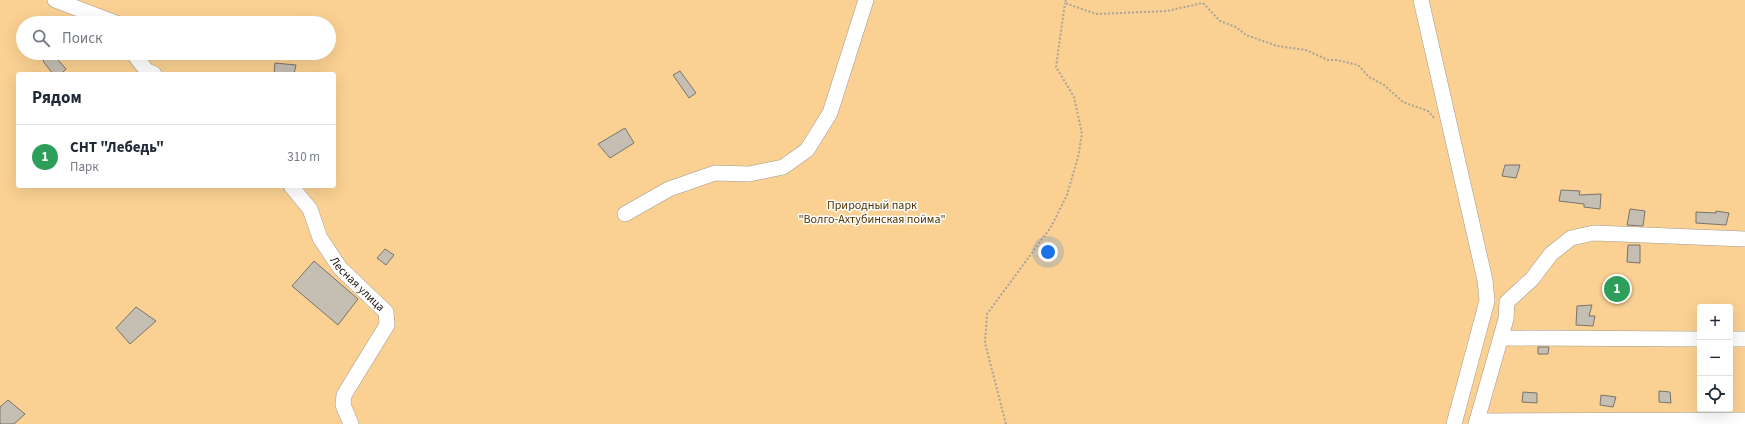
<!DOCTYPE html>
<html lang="ru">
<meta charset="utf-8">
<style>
:root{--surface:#fff;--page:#f2f2f3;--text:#1f2937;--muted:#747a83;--line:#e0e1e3;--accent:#7c3aed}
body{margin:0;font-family:"Source Sans 3",sans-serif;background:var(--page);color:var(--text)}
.controls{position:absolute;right:12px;bottom:12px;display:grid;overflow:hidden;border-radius:4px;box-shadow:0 4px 16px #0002}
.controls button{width:36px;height:36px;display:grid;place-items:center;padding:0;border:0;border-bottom:1px solid var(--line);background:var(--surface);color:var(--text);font:20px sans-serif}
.you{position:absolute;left:1048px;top:252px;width:14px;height:14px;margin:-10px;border:3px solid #fff;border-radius:50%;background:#1a73e8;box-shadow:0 0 0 6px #1a73e833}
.badge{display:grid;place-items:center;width:26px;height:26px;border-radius:50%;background:var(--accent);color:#fff;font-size:13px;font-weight:700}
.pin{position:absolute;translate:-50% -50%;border:2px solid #fff;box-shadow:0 1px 4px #0006}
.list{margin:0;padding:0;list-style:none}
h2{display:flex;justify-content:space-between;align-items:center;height:52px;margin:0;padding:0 16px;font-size:17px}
h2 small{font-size:13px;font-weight:400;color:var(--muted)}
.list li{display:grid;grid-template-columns:26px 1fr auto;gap:12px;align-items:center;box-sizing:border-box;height:64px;padding:0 16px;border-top:1px solid var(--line)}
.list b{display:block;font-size:15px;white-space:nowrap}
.list p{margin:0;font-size:13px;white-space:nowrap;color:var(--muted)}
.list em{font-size:13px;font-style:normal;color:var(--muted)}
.icon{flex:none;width:22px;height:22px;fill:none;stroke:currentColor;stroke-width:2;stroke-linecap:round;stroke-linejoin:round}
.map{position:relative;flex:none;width:1745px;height:424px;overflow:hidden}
.search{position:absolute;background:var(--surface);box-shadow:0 4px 16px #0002;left:16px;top:16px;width:320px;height:44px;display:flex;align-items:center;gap:10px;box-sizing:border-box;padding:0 14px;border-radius:22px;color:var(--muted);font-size:15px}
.panel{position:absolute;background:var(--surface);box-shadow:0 4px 16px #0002;left:16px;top:72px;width:320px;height:116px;border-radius:4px}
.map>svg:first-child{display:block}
</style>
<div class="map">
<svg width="1745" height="424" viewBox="0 0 1745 424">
<rect width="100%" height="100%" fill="#f7efe4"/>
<!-- green -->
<path fill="#fad192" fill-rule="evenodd" d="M0 0H1745V424H0ZM23 23H329V53H23ZM18 74H334V186H18ZM1700 307H1730V409H1700Z"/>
<!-- building -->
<g fill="#c5beb3" stroke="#7a736a">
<path d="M50 53H52L66 69 61 74H53L43 61Z"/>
<path d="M275 63 296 65 294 74H274Z"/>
<path d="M680 71 696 93 689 98 673 75Z"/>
<path d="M625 128 634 143 610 158 598 144Z"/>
<path d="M1505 165H1520L1516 178 1502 176Z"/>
<path d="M1561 190 1580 191 1579 195 1601 194 1600 209 1584 207V204L1559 201Z"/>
<path d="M1630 209 1645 211 1643 226 1627 225Z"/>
<path d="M1716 211 1729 213 1726 225 1696 223V212L1716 213Z"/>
<path d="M1628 245H1640V263L1627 262Z"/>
<path d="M385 249 394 255 386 265 377 258Z"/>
<path d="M314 261 358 299 338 325 292 286Z"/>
<path d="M1592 305 1589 316H1595L1593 326 1576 325 1577 306Z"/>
<path d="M136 307 156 321 130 344 116 328Z"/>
<path d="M1538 347H1549L1548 354H1538Z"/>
<path d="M1659 391 1670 392 1671 403 1659 402Z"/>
<path d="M1523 392 1537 393V403L1522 402Z"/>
<path d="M1601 395 1616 397 1613 407 1600 405Z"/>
<path d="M8 400 25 414 14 424H0V407Z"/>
</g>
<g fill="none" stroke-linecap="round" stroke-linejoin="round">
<defs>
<g id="minor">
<path d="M55 0 116 23"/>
<path d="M1421 0 1485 280 1487 301 1454 424"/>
<path d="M133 53 147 71 154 74"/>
<path id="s1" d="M291 186 310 209 320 238 340 268 386 312 387 325 344 395 343 405 351 424"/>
<path d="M625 214 669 189 715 173 749 174 783 167 807 150 830 113 866 0"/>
<path d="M1501 338 1700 339"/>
<path d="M1730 339H1745"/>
<path d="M1477 421 1745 420"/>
<path d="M1476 424 1506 319 1507 302 1532 279 1551 254 1571 238 1594 233 1745 239"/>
</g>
</defs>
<!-- minor casing -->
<use href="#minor" stroke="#a19a90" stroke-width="16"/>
<!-- path -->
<g stroke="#a9a39a" stroke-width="2" stroke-dasharray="2 2" stroke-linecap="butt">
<path d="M1066 0 1065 3 1096 14 1167 11 1203 3 1220 21 1236 27 1246 35 1277 46 1306 50 1328 60H1337L1358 65 1369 77 1384 85 1403 102 1428 111 1434 118"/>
<path d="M1006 424 985 343 987 314 1051 227 1067 195 1078 157 1082 134 1074 97 1056 67 1065 3"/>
</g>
<!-- minor -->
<use href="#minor" stroke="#fff" stroke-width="15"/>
</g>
<g text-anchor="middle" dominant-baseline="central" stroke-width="3" stroke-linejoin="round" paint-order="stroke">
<!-- park labels -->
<g font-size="12" fill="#503400" stroke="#fefefe">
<text x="872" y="205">Природный парк<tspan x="872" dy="14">"Волго-Ахтубинская пойма"</tspan></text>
</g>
<!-- street labels -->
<g font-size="12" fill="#1b1814" stroke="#fefefe">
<text stroke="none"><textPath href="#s1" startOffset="120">Лесная улица</textPath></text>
</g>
</g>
</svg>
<div class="controls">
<button>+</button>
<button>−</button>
<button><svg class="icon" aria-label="locate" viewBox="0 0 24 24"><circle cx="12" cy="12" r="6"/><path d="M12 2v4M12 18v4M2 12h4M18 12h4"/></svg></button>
</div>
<div class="you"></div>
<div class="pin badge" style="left:1617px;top:289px;background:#2e9e5b">1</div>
<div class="search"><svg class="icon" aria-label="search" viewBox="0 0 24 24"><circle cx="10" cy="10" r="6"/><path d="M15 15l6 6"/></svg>Поиск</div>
<section class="panel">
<h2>Рядом<small></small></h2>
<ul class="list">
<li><span class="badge" style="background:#2e9e5b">1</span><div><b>СНТ &quot;Лебедь&quot;</b><p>Парк</p></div><em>310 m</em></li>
</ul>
</section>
</div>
